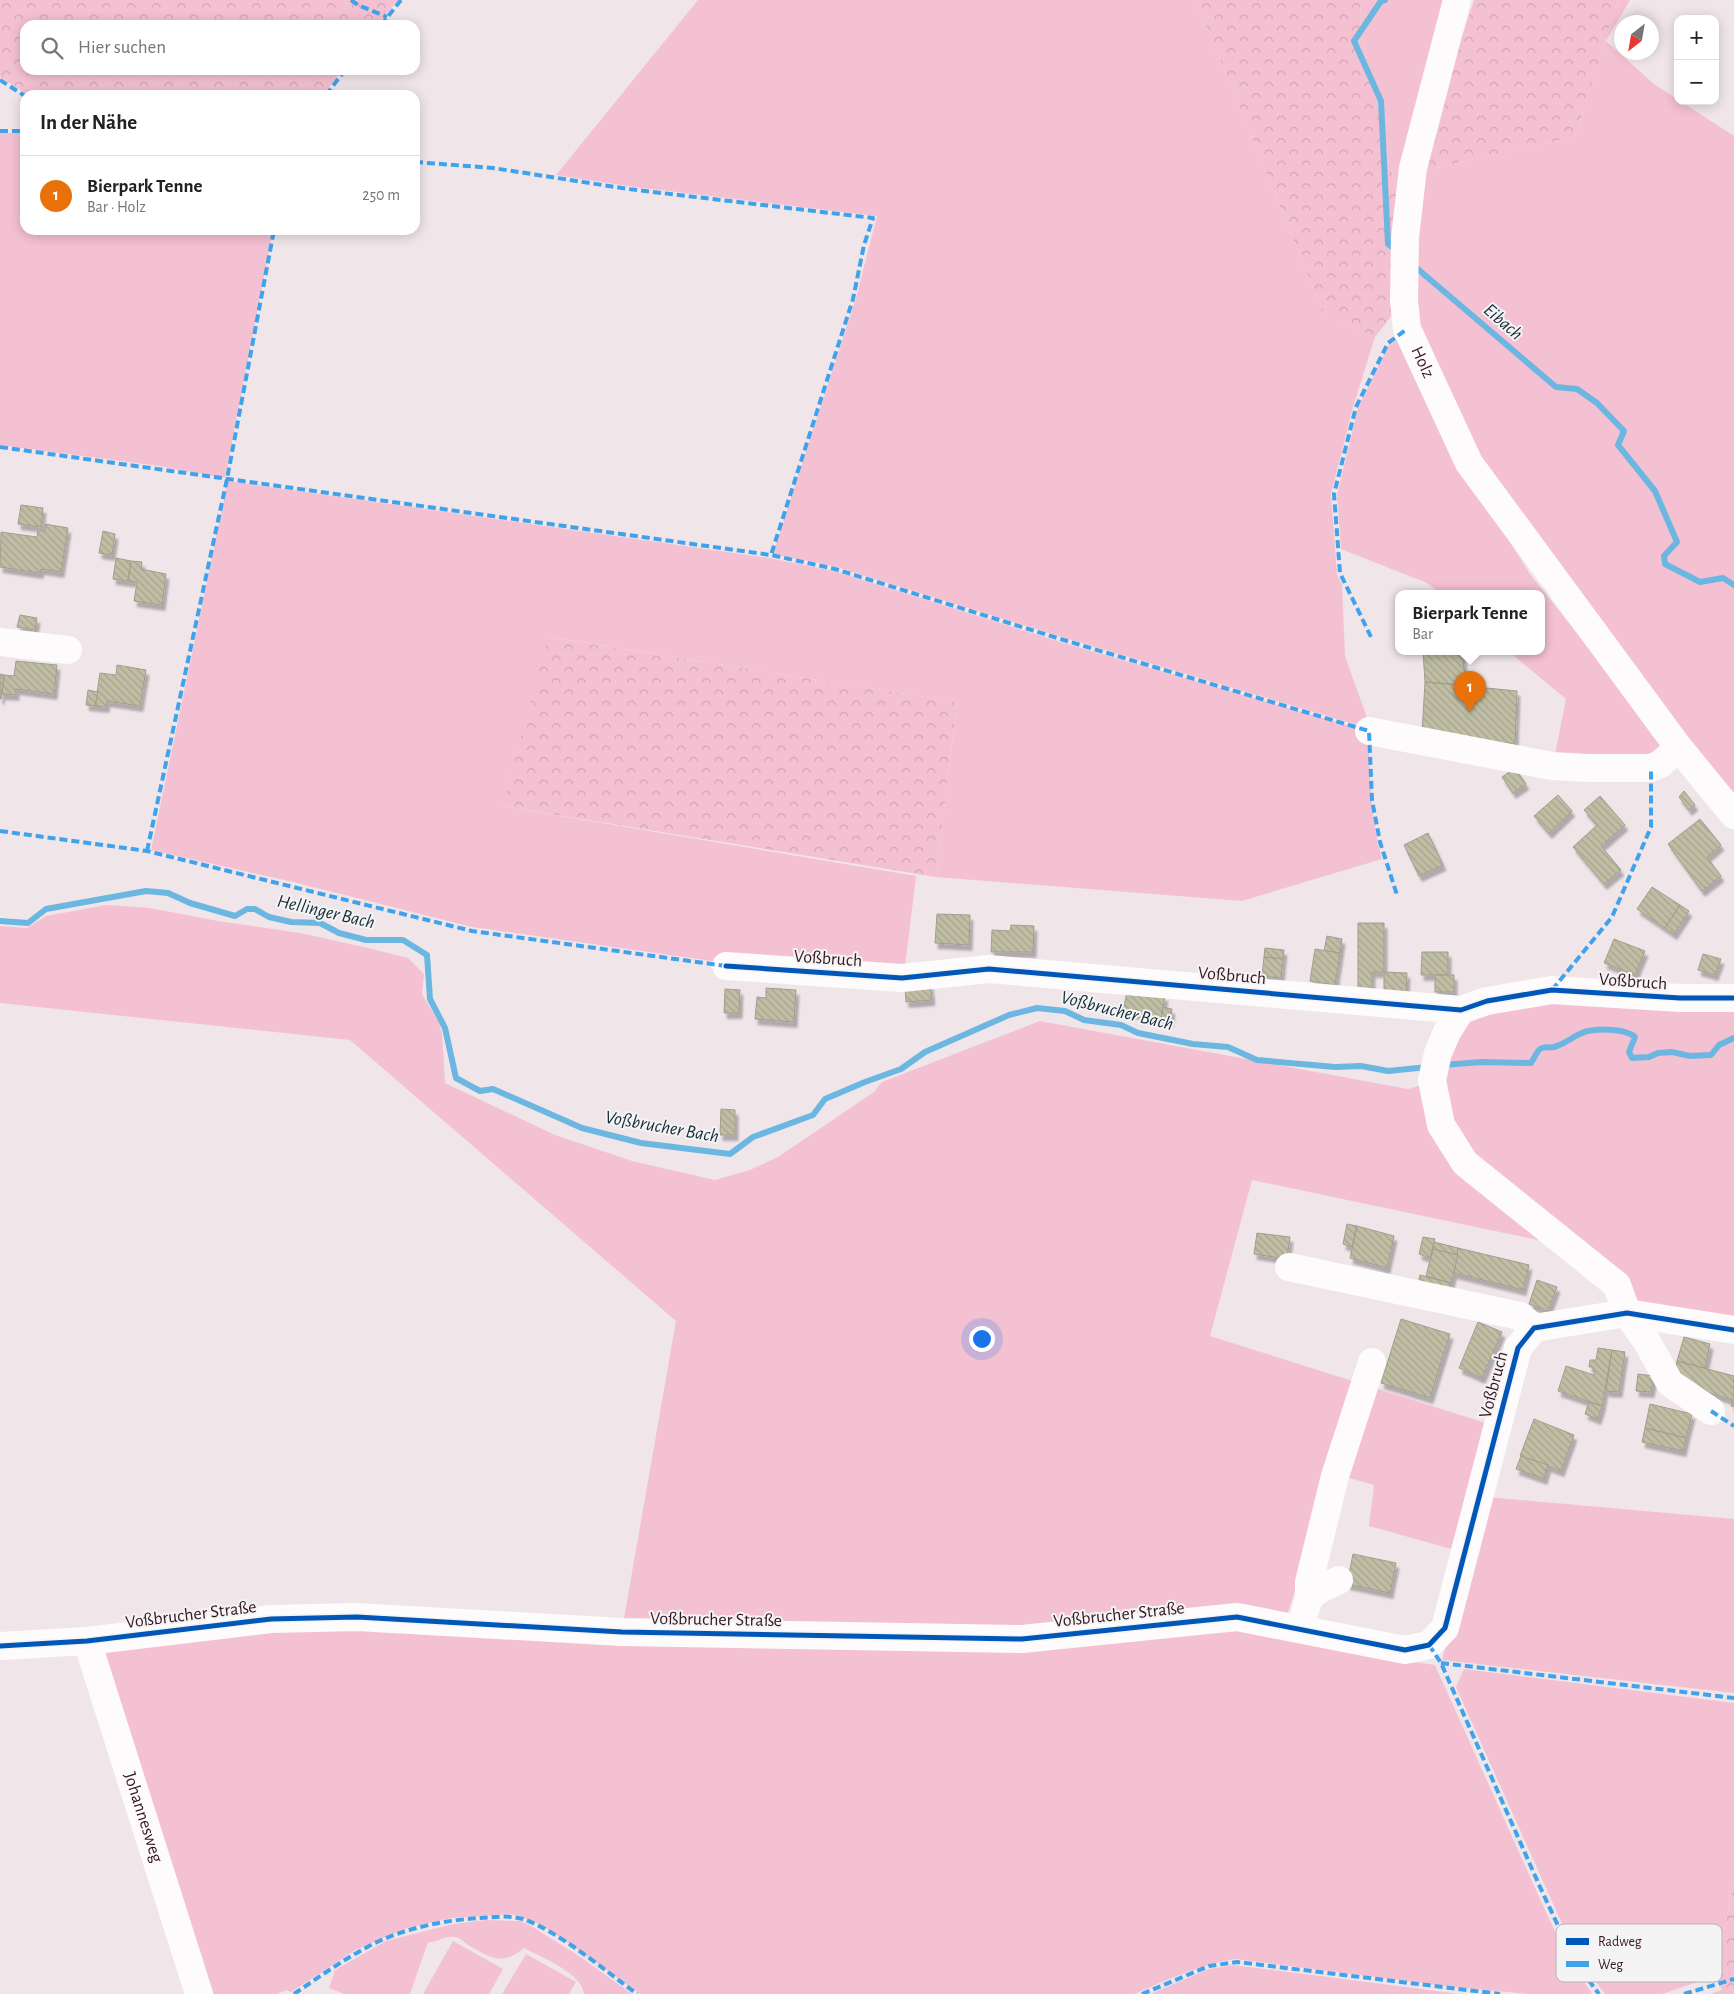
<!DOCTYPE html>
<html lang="de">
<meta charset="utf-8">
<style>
:root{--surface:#fff;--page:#f2f2f2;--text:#222;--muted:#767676;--line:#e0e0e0;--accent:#111827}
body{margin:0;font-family:"Alegreya Sans",sans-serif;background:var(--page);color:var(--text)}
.controls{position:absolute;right:15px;top:15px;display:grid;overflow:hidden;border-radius:10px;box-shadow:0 2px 12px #0003}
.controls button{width:45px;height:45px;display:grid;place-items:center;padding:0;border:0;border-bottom:1px solid var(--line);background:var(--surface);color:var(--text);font:25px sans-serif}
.compass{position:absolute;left:1614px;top:15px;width:45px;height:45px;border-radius:50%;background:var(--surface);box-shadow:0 2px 12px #0003;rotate:211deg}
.you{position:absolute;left:981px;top:1338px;width:18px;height:18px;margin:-12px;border:4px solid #fff;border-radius:50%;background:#1a73e8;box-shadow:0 0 0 8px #1a73e833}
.badge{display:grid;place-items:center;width:32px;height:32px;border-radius:50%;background:var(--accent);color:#fff;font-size:16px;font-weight:700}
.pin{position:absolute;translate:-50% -41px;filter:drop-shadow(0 1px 2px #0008)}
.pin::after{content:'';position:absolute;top:26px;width:18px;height:15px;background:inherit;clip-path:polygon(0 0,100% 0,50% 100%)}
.popup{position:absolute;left:1395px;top:590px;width:150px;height:65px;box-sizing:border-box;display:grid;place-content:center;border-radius:10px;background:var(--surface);filter:drop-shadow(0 1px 4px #0005);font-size:16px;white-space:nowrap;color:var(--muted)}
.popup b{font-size:19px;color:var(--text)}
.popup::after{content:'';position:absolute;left:50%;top:100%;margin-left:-10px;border:10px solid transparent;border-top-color:var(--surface)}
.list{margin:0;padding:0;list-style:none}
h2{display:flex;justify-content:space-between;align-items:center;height:65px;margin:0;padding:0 20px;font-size:21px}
h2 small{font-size:16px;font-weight:400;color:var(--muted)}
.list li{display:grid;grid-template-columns:32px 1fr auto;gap:15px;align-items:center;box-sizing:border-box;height:80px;padding:0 20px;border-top:1px solid var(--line)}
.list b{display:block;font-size:19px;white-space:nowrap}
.list p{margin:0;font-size:16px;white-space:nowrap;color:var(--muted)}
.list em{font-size:16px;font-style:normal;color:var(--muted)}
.icon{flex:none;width:28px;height:28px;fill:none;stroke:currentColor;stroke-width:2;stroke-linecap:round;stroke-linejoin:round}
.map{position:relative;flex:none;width:1734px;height:1994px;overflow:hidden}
.search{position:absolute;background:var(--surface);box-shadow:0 2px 12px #0003;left:20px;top:20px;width:400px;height:55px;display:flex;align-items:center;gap:12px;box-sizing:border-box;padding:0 18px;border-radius:15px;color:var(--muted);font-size:19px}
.panel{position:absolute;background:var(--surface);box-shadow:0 2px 12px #0003;left:20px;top:90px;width:400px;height:145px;border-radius:15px}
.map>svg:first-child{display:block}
</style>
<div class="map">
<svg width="1734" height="1994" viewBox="0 0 1734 1994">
<defs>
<pattern id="forest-crowns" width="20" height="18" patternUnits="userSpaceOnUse" patternTransform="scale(1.25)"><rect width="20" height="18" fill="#f3c1d2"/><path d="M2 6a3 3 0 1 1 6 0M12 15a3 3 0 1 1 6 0" fill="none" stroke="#d1a5b4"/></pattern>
<pattern id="building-back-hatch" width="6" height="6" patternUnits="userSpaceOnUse" patternTransform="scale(1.25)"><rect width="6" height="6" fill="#bfbea4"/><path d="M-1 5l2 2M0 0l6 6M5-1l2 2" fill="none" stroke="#a5a38d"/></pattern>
<filter id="shadow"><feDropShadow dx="3" dy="5.5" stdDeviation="1" flood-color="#0004"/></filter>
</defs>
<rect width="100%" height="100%" fill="#f0e6e9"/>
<!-- grass -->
<g fill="#f3c1d2">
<path d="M698 0H1196L1324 315 1375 337 1353 407 1331 494 1337 574 1342 584 1345 656 1371 729 1065 638 833 566 773 554 856 298 877 216 627 186 556 175Z"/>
<path d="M1360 0H1446L1398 199 1362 37Z"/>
<path d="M1618 0H1630L1606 41 1654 84 1734 136V806L1472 461 1407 302 1417 172 1575 137Z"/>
<path d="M0 133H25V230H273L225 478 159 466 0 445Z"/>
<path d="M1402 337 1461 464 1530 574 1614 680 1662 748 1659 760 1553 764 1566 699 1508 651H1541V593H1440L1427 583 1341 549 1337 495 1358 408 1389 345Z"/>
<path d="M228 481 770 558 834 571 1064 643 1368 731C1370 774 1370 817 1382 859L1242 901 936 877 957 702 549 637 502 806 916 876 904 975 726 963 472 927 293 882 151 850Z"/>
<path d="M107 905 150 908 218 921 300 933 364 947 408 958 424 974 422 994 438 1021 442 1033 445 1083 555 1135 632 1161 715 1180 750 1170 778 1157 874 1092 882 1082 1040 1021 1408 1089 1425 1084 1429 1114 1548 1242 1252 1180 1210 1336 1489 1424 1455 1550 1369 1526 1374 1485 1332 1473 1286 1619 1010 1632 623 1624 676 1321 350 1040 0 1003V926L27 928 46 916Z"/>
<path d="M1553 1000 1734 1001V1323L1633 1303 1561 1237 1445 1125 1441 1070 1468 1022 1488 1008Z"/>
<path d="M1486 1497 1734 1519V1693L1442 1660Z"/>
<path d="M1251 1629 1393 1659 1435 1665 1545 1910 1566 1954 1592 1994H1528L1454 1987 1235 1959C1199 1965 1168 1979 1135 1994H640L561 1938 534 1921 511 1914 451 1918 407 1928 357 1949 291 1992 286 1990 277 1994H206L99 1650 263 1630Z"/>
<path d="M1464 1669 1734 1703V1880L1715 1976 1662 1994H1605L1576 1955 1456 1687Z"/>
<path d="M486 1920 521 1921 531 1926 579 1956 632 1994H584C582 1973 541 1957 524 1948 503 1966 490 1958 468 1945 464 1942 459 1937 455 1937 445 1935 437 1943 428 1942L410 1994H344L329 1988 335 1970 386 1941 453 1924Z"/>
<path d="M453 1941 503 1969 489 1994H423Z"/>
<path d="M526 1954 576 1982 569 1994H502Z"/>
<path d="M1234 1965 1460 1994H1150L1209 1969Z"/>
</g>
<!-- forest -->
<g fill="url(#forest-crowns)">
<path d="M0 0H398L377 25H25V70H342L323 95H28L0 77Z"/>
<path d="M1196 0H1360L1362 37 1398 199 1396 310 1375 337 1324 315Z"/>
<path d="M1474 0H1618L1575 137 1417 172Z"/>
<path d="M548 637 957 702 936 877 502 806Z"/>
<path d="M1734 1880V1994H1710L1722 1990 1715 1976Z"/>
</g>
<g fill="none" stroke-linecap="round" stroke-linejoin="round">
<!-- stream -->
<g stroke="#6cb7e1" stroke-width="6">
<path d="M1385 0 1381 1 1354 41 1381 101 1388 244 1398 252"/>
<path d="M1413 265 1556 387 1577 389 1597 403 1624 431 1618 445 1655 491 1677 542 1664 556 1665 564 1700 582 1723 578 1734 585"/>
<path d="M0 921 28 923 46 909 146 891 168 893 190 903 235 916 247 909H255L269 917 291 922 320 923 339 933 366 940H403L427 955 430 999 445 1028 456 1078 480 1091 493 1089 582 1128 641 1143 730 1154 753 1137 813 1115 825 1099 865 1082 901 1069 925 1052 1009 1015 1037 1008 1065 1011 1084 1020 1121 1025 1138 1033 1193 1044 1228 1047 1257 1060 1335 1067 1361 1066 1388 1071 1428 1067"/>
<path d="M1443 1065 1482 1062 1531 1063C1534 1059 1536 1053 1539 1050 1542 1046 1549 1048 1554 1047 1565 1044 1572 1037 1582 1033 1594 1028 1625 1028 1635 1037L1629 1052 1632 1058 1649 1057 1658 1053 1672 1052 1690 1056 1711 1055 1719 1045 1734 1038"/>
</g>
</g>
<!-- building -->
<g fill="url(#building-back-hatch)" stroke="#a09d8f" filter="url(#shadow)">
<path d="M21 505 43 508 41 527 18 524Z"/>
<path d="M45 524 68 528 61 572 41 569 40 573 0 567 1 532 37 537 38 530 45 531Z"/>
<path d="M103 531 115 534 112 555 99 553Z"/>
<path d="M116 558 131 561 128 581 113 579Z"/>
<path d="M131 561 142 562 141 569 166 574 162 605 134 601 137 582 128 581Z"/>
<path d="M20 615 37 618 35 630 17 627Z"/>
<path d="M1423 651H1462L1466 685 1425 682Z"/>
<path d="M16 661 57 665 54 694 16 689V695L2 694 4 675 14 676Z"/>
<path d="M117 665 146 670 140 706 107 701 106 707 95 706 100 673 116 675Z"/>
<path d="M0 674 4 675 1 699H0Z"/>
<path d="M1425 682 1517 691 1515 744 1422 733Z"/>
<path d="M88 690 98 692 95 706 86 705Z"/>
<path d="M1515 768 1526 784 1513 793 1502 777Z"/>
<path d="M1684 791 1695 805 1689 810 1679 797Z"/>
<path d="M1558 795 1572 811 1549 833 1534 816Z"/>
<path d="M1600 796 1625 825 1601 846 1621 870 1604 884 1573 847 1597 825 1584 810Z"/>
<path d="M1700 819 1721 845 1707 857 1721 876 1702 891 1668 844Z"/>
<path d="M1428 833 1443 865 1419 876 1404 845Z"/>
<path d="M1652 887 1680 905 1665 928 1637 909Z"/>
<path d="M1680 905 1689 911 1674 934 1665 928Z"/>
<path d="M937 914 970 915 969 945 935 943Z"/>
<path d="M1358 923H1384V972H1372V993H1358Z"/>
<path d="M1011 925 1034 926 1033 952H991L992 930 1010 931Z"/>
<path d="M1327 936 1342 939 1340 953 1324 951Z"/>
<path d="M1614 939 1645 951 1635 975 1604 963Z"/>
<path d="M1265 948 1284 950 1283 959 1264 957Z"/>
<path d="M1315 949 1340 953 1335 985 1310 981Z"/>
<path d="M1422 952H1448V975H1421Z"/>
<path d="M1703 954 1721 959 1715 975 1698 970Z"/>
<path d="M1264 957 1283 959 1281 978 1262 976Z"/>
<path d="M1384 972 1407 973 1406 993H1384Z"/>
<rect x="1435" y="975" width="19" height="17"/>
<path d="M930 984 932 1000 906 1002 905 986Z"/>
<path d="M766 988 796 990 794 1022 755 1019 757 997 766 998Z"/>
<path d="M725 989 740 990 739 1013H724Z"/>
<path d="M1127 992 1165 996 1161 1019 1123 1011Z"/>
<path d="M1163 1007 1172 1009 1170 1021 1161 1019Z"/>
<path d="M721 1109 735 1110V1135H720Z"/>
<path d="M1347 1224 1357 1226 1352 1247 1343 1244Z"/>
<path d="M1357 1226 1394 1236 1387 1268 1350 1258Z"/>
<path d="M1257 1233 1290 1237 1287 1259 1254 1254Z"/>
<path d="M1423 1237 1435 1239 1430 1258 1419 1254Z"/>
<path d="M1434 1242 1458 1248 1457 1255 1433 1249Z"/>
<path d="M1458 1248 1529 1265 1523 1290 1454 1273Z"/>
<path d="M1433 1249 1458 1255 1451 1283 1426 1276Z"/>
<path d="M1420 1275 1451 1283 1448 1296 1417 1288Z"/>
<path d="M1537 1280 1557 1287 1548 1311 1529 1304Z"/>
<path d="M1401 1319 1450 1334 1430 1398 1381 1383Z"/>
<path d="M1478 1322 1502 1332 1482 1378 1459 1368Z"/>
<path d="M1684 1337 1710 1344 1705 1368 1677 1361Z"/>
<path d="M1598 1348 1612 1350 1602 1406 1558 1391 1566 1366 1594 1375 1595 1372 1592 1367H1589L1590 1360H1596Z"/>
<path d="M1612 1350 1625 1352 1619 1392 1606 1391Z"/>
<path d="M1677 1361 1734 1376V1407L1731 1406 1733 1400 1672 1382Z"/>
<path d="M1638 1374 1654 1376 1651 1392 1636 1391Z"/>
<path d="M1589 1402 1602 1406 1598 1419 1585 1414Z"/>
<path d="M1650 1404 1692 1414 1686 1438 1645 1428Z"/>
<path d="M1534 1419 1574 1435 1561 1471 1520 1456Z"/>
<path d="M1645 1428 1686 1438 1683 1451 1642 1442Z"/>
<path d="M1521 1456 1548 1465 1544 1479 1516 1469Z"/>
<path d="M1353 1554 1396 1563 1390 1593 1347 1584Z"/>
</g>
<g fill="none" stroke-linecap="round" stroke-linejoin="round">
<!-- minor -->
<g stroke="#fdfbfc" stroke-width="28">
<path id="s1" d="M1457 0 1413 168 1405 238 1404 301 1407 329 1469 463 1679 748 1734 815"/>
<path d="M0 642 68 650"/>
<path d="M1369 731 1552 766 1588 768H1651L1660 764 1679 748"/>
<path d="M726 966 902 978 989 969 1461 1010 1487 1001 1552 990 1680 998H1734"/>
<path d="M1461 1010 1447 1032 1438 1053 1432 1080 1441 1125 1465 1163 1617 1285 1627 1313 1647 1342 1670 1383 1711 1411"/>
<path d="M1289 1267 1520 1316 1534 1328"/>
<path d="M1309 1597V1582L1335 1476 1372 1362"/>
<path d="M1305 1611C1310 1590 1321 1589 1339 1580"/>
<path id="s2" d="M87 1641 199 1994"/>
<path d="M0 1646 87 1641 271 1619 357 1617 622 1632 1022 1639 1237 1617 1405 1650 1429 1645 1445 1628 1518 1348 1534 1328 1627 1313 1734 1330"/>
</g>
<!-- quiet -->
<g stroke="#3fa2ea" stroke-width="4" stroke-dasharray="8 4" stroke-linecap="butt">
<path d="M351 0 358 5 387 17"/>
<path d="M381 25 401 0"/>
<path d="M0 80 25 96"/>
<path d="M326 95 345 70"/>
<path d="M0 131H25"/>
<path d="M415 162 493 168 628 189 873 218 864 245 853 299 771 555"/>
<path d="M0 447 771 555 835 569 1067 641 1369 731 1372 800 1380 842 1397 895"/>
<path d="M1371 637 1340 573 1334 494 1356 407 1388 343 1407 329"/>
<path d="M0 831 147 851 472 931 726 966"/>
<path d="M147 851 227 479 274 230"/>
<path d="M1552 990 1612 917 1651 827V768"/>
<path d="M1711 1411 1734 1426"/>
<path d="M1429 1645 1441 1663 1540 1887 1575 1962 1599 1994"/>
<path d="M1441 1663 1734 1698"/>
<path d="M294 1994C319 1977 344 1959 371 1945 404 1928 445 1920 481 1918 495 1917 509 1915 523 1919 558 1931 606 1971 637 1994"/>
<path d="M1142 1994 1209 1966 1237 1962 1500 1994"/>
<path d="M1684 1994 1734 1979"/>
</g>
<defs>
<g id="cycleway">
<path d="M726 966 902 978 989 969 1461 1010 1487 1001 1552 990 1680 998H1734"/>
<path d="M0 1646 87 1641 271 1619 357 1617 622 1632 1022 1639 1237 1617 1405 1650 1429 1645 1445 1628 1518 1348 1534 1328 1627 1313 1734 1330"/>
</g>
</defs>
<!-- cycleway casing -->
<use href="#cycleway" stroke="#f4f4f4" stroke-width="8"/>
<!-- cycleway -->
<use href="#cycleway" stroke="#0057b8" stroke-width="5"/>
</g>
<g text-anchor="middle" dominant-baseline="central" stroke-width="4" stroke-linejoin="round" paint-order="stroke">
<!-- street labels -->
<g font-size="18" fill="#361623" stroke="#f4f4f4">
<text stroke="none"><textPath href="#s1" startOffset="372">Holz</textPath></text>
<text transform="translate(828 959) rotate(4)">Voßbruch</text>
<text transform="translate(1232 976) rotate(5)">Voßbruch</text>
<text transform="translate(1633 982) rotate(4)">Voßbruch</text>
<text transform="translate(1494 1385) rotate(-75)">Voßbruch</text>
<text transform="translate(191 1615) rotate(-7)">Voßbrucher Straße</text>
<text transform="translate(1119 1615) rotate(-6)">Voßbrucher Straße</text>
<text transform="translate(716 1620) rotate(1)">Voßbrucher Straße</text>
<text stroke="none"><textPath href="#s2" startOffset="185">Johannesweg</textPath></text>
</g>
<!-- water labels -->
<g font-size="19" font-style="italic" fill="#152c3a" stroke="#f4f4f4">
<text transform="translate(1503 322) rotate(41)">Eibach</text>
<text transform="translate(326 912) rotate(13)">Hellinger Bach</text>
<text transform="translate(1117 1011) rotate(14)">Voßbrucher Bach</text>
<text transform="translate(662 1127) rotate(10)">Voßbrucher Bach</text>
</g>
</g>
<!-- legend -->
<rect x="1556" y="1924" width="166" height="58" rx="8" fill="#f4f4f4" stroke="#bbb1b5" stroke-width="1"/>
<rect x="1566" y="1938" width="23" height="7" fill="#0057b8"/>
<rect x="1566" y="1961" width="23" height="6" fill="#3fa2ea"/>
<g font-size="14" fill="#361623">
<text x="1598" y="1946">Radweg</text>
<text x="1598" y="1969">Weg</text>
</g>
</svg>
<div class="controls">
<button>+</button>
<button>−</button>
</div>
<svg class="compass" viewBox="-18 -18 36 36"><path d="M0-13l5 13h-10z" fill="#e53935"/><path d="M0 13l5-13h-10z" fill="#767676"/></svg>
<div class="you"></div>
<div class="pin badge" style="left:1470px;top:712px;background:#e8710a">1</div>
<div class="popup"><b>Bierpark Tenne</b>Bar</div>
<div class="search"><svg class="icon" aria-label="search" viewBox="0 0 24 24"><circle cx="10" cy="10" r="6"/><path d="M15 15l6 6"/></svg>Hier suchen</div>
<section class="panel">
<h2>In der Nähe<small></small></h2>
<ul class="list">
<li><span class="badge" style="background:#e8710a">1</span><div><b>Bierpark Tenne</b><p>Bar · Holz</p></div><em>250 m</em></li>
</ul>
</section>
</div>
